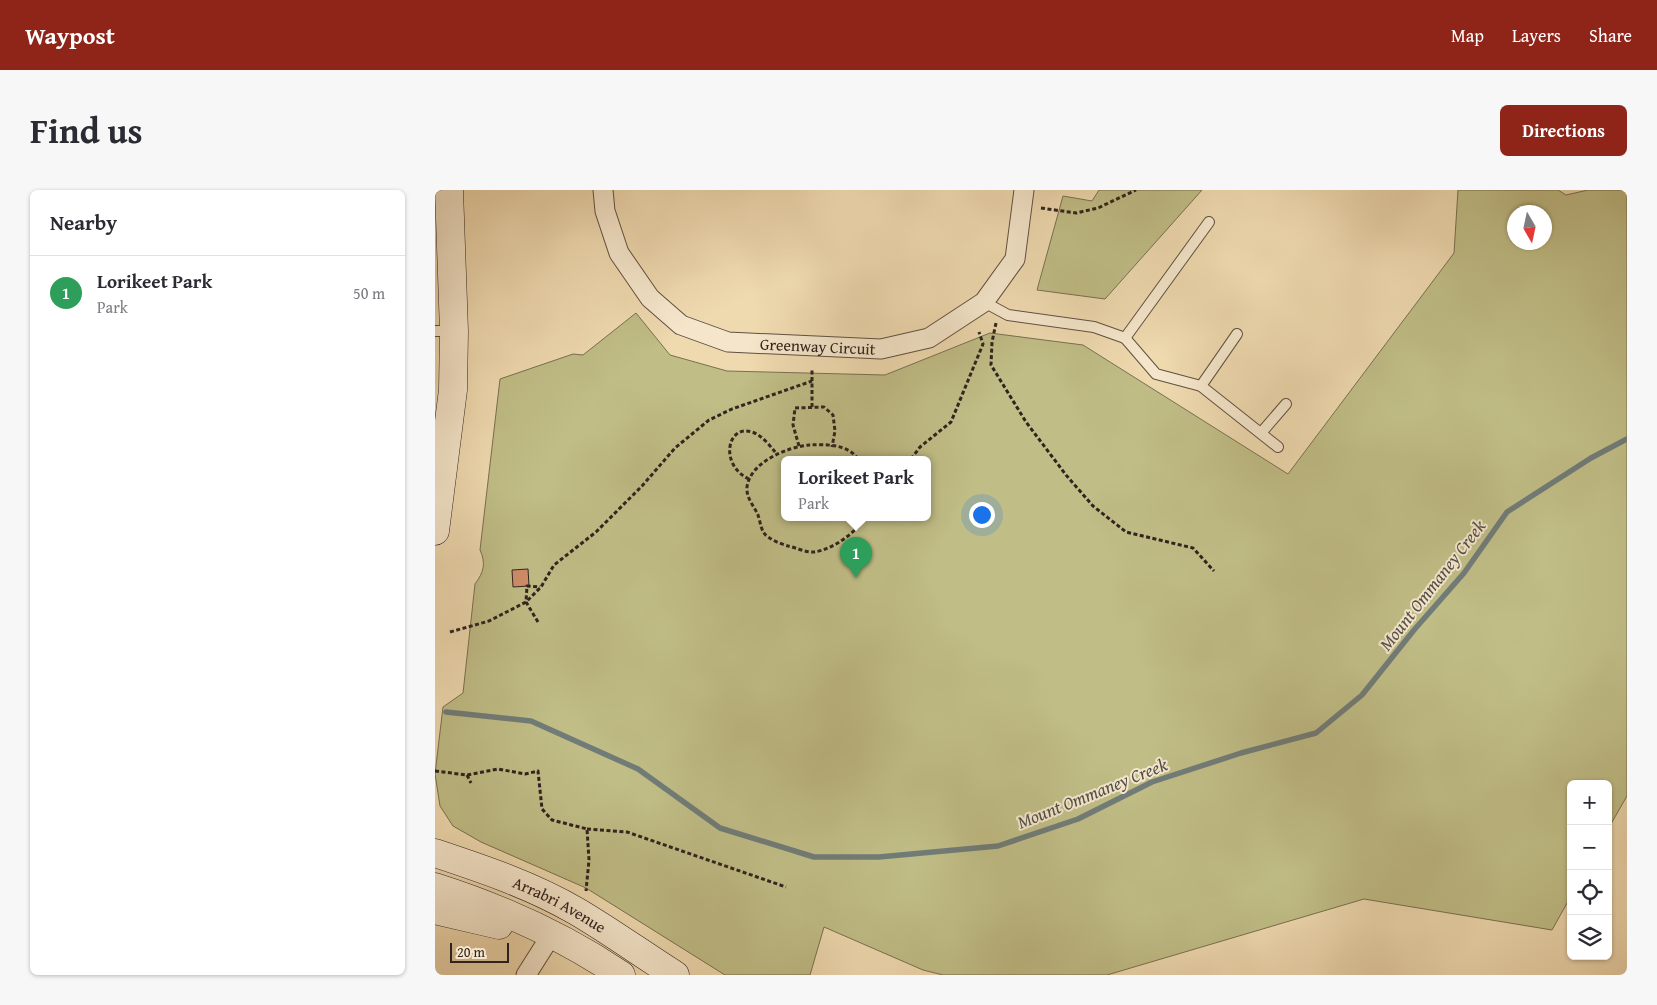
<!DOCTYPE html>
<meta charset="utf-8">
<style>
:root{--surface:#fff;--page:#f7f7f7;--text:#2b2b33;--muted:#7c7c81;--line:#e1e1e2;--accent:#8f2418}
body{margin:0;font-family:"Gentium Book Plus",serif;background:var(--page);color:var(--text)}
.controls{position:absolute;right:15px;bottom:15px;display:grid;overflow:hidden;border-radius:8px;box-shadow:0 1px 4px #0004}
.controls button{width:45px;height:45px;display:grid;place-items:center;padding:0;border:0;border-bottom:1px solid var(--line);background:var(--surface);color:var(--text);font:25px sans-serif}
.compass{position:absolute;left:1072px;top:15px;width:45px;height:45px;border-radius:50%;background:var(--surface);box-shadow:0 1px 4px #0004;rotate:171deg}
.scale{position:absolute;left:15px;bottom:12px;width:59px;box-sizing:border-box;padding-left:5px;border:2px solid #30231e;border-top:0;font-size:14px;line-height:18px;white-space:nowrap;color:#30231e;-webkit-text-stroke:4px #f5e6cb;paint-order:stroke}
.you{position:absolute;left:546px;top:324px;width:18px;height:18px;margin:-12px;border:4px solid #fff;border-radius:50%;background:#1a73e8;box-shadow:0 0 0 8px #1a73e833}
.badge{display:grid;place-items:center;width:32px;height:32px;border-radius:50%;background:var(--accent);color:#fff;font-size:16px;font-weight:700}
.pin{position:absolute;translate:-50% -41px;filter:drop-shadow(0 1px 2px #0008)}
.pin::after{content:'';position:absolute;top:26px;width:18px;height:15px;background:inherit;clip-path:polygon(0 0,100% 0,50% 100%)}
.popup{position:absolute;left:346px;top:266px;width:150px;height:65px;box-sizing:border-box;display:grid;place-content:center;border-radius:8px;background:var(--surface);filter:drop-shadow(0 1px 4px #0005);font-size:16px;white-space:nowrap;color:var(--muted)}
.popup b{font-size:19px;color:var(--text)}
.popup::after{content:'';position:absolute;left:50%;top:100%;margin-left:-10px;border:10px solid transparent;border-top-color:var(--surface)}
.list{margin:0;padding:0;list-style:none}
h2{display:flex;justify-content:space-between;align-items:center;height:65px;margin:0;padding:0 20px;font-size:21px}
h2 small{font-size:16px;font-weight:400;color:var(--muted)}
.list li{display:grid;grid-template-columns:32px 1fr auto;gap:15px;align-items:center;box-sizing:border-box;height:75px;padding:0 20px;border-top:1px solid var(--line)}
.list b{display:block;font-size:19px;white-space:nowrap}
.list p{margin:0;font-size:16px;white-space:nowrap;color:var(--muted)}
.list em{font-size:16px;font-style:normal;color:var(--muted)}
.icon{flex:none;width:28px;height:28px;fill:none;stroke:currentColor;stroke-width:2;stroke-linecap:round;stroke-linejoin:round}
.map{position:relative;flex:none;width:1192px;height:785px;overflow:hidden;border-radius:8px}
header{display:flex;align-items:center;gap:30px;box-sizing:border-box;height:70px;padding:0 25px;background:var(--accent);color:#fff}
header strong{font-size:24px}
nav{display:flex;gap:28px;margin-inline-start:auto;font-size:18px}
.intro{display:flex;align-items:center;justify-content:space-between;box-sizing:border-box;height:120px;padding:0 30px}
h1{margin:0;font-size:35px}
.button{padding:12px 22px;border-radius:8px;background:var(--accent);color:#fff;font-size:18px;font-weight:700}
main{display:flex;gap:30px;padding:0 30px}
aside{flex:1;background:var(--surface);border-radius:8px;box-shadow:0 1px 4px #0004}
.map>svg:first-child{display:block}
</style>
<header>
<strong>Waypost</strong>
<nav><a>Map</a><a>Layers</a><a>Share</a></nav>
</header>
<div class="intro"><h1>Find us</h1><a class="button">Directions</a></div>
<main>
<aside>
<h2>Nearby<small></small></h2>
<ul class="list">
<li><span class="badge" style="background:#2e9e5b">1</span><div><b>Lorikeet Park</b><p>Park</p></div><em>50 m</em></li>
</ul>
</aside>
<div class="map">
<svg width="1192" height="785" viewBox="0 0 1192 785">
<rect width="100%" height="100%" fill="#efd9af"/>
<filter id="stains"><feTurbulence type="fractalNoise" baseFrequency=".004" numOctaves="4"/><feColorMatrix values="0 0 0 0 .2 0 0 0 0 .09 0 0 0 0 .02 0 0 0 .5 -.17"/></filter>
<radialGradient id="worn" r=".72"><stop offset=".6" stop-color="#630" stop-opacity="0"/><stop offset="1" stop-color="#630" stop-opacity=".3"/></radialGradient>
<!-- green -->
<g fill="#c0bd86" stroke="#787052" fill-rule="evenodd">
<path d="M664 0H767L670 109 602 100 628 6 657 11Z"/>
<path d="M1023 0H1123L1131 5 1153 0H1192V606L1173 639V594H1136V706L1117 740 929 709 672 785H508L488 780 389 737 375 785H290L151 698 46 652 18 636 5 616 0 584 8 517 28 503 40 394C49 382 51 373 45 360L65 189 138 164 148 165 201 123 235 165 292 181 450 185 555 143 648 155 853 284 1019 63ZM1080 22H1110V52H1080ZM350 269H492V327H350Z"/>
</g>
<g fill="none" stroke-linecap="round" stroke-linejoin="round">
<!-- stream -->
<path stroke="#717c78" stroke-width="5.5" d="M11 522 96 531 203 579 285 638 379 667H444L563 656 643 629 717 592 806 563 881 543 927 505 979 440 1029 383 1072 322 1156 268 1192 249"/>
</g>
<!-- building -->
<path fill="#d08d6a" stroke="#30231e" d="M93 379 94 396 78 397 77 380Z"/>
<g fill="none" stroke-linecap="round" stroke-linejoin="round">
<defs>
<g id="lane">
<path d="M549 112 573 125 659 137 690 148 774 32"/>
<path d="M0 141H18"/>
<path d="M690 148 721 184 766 196 802 144"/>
<path d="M766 196 843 257"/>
<path d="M826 243 851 214"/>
</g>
<g id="street">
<path id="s1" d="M168 0 170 21 184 63 215 108 246 135 293 152 446 159 494 148 549 112 580 69 589 0"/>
<path d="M91 785 117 744"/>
</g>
<g id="secondary">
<path d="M0 341 18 200 19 141 14 0"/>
<path id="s2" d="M0 663C48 679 96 695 141 721 175 741 207 764 240 785"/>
<path d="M0 697C66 718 128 746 186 785"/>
<path d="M0 720 64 735"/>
</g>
</defs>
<!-- lane casing -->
<use href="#lane" stroke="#605042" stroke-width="12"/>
<!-- street casing -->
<use href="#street" stroke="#605042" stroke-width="21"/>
<!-- secondary casing -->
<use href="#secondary" stroke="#30231e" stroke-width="29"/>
<!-- path -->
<g stroke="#30231e" stroke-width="3" stroke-dasharray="4 2.5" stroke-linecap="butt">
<path d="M606 18 641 23 663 18 701 0"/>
<path d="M561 133 557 152 556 175 591 232 631 285 658 316 691 342 758 358 779 381"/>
<path d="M377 217V179"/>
<path d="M364 256 358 235 360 218 389 217 398 225 400 241 397 257"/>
<path d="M423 269C413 254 390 254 374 255 353 257 315 272 312 297 311 308 319 316 323 325 325 331 326 339 329 343 333 349 346 354 353 356 360 357 371 363 379 362 399 359 420 343 431 327"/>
<path d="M476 269 485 257 516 232 548 154 544 142"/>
<path d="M314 289C284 275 292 234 317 242 327 245 335 256 341 263"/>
<path d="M103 432 91 412 92 396 105 397"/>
<path d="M15 442 54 431 91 412 106 397 119 375 161 342 207 296 240 258 274 230 297 219 377 191"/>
<path d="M0 581 32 585 63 579 90 584 103 581 107 619 117 630 152 639 154 670 151 701"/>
<path d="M32 585 36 593"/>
<path d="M152 639 192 642 351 697"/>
</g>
<!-- lane -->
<use href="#lane" stroke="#f5e6cb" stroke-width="10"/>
<!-- street -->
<use href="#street" stroke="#f5e6cb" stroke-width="19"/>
<!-- secondary -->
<use href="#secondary" stroke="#f5e6cb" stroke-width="28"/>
</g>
<g text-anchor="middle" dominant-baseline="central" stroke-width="4" stroke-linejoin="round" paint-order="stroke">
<!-- street labels -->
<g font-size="16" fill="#30231e" stroke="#f5e6cb">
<text stroke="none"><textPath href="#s1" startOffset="301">Greenway Circuit</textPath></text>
<text stroke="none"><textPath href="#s2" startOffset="135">Arrabri Avenue</textPath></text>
</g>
<!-- water labels -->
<g font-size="18" font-style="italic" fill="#51504b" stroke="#f5e6cb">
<text transform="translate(997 395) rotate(-52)">Mount Ommaney Creek</text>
<text transform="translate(657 603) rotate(-22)">Mount Ommaney Creek</text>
</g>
</g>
<rect width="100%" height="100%" filter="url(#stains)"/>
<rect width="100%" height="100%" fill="url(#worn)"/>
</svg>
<div class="controls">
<button>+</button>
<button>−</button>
<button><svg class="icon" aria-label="locate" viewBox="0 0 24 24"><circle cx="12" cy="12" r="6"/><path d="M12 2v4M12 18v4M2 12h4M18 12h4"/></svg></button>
<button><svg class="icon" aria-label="layers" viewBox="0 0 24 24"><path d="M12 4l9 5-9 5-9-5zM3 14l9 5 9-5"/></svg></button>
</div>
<svg class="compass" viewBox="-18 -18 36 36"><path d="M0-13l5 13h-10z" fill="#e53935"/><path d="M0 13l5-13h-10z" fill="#7c7c81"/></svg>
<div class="scale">20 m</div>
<div class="you"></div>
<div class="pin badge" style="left:421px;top:388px;background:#2e9e5b">1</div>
<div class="popup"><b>Lorikeet Park</b>Park</div>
</div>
</main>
